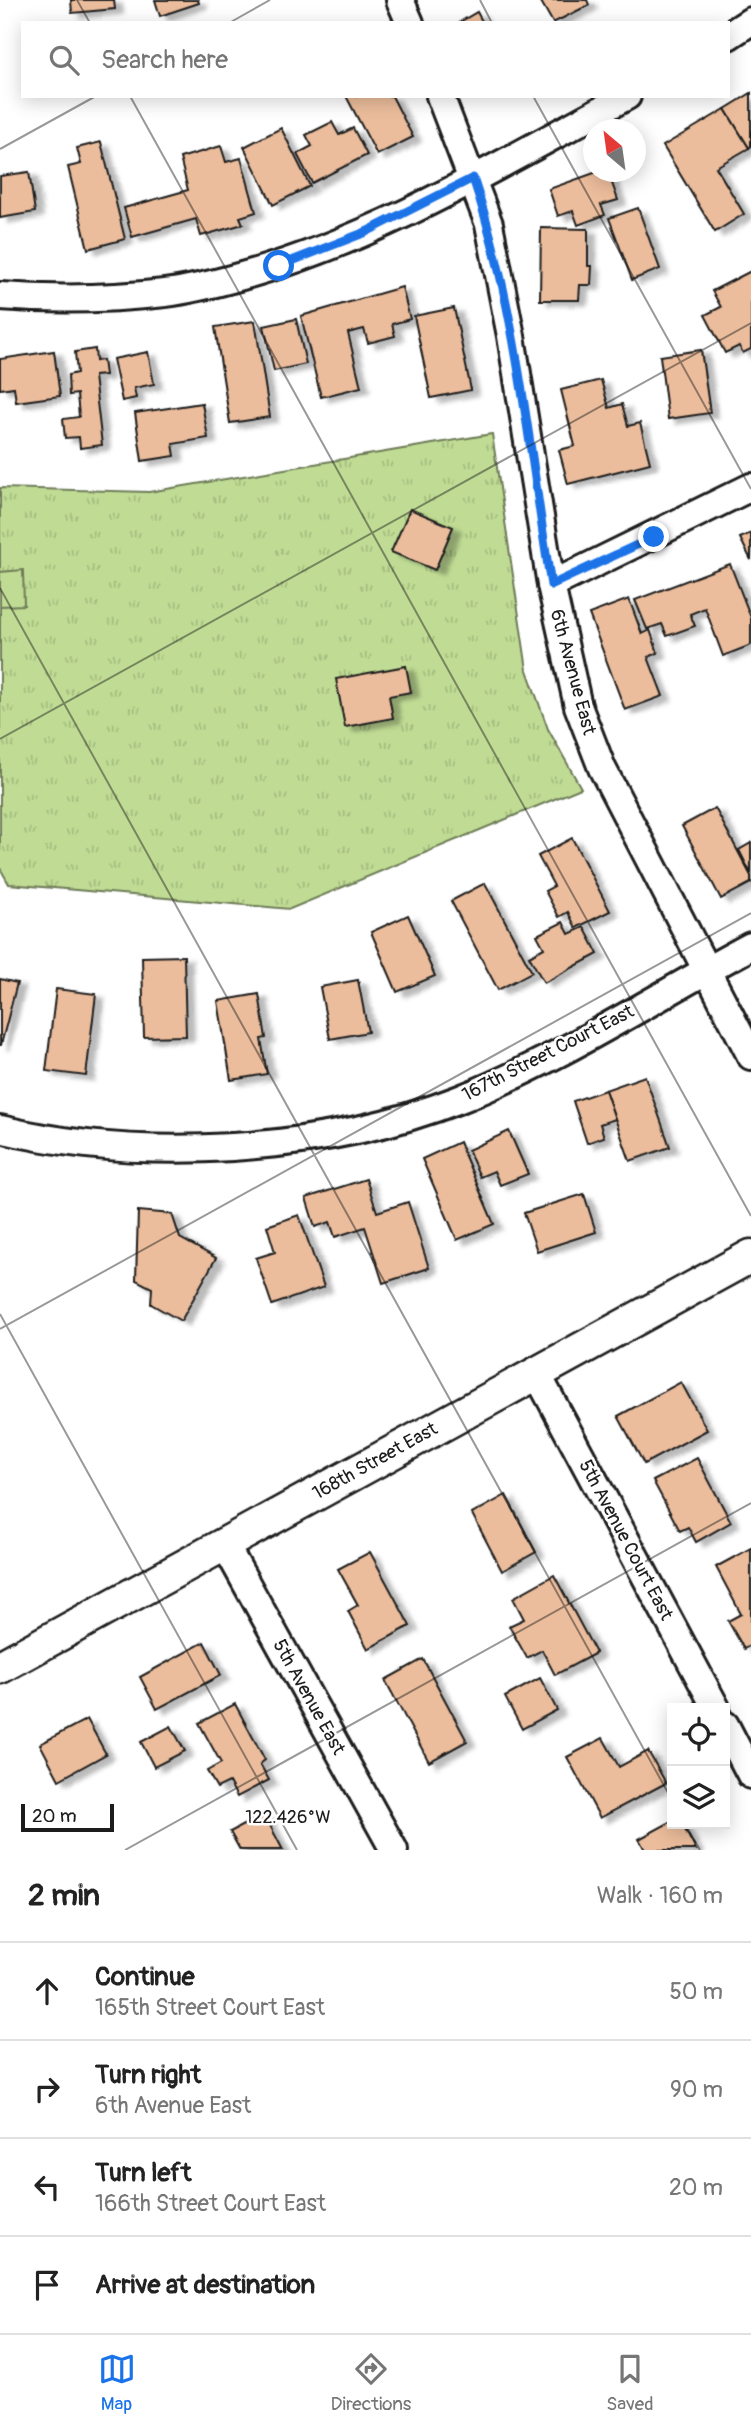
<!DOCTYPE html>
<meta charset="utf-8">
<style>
:root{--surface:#fff;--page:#f6f6f6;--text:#222;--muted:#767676;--line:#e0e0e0;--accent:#1a73e8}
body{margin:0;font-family:Pangolin,sans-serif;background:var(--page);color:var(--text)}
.controls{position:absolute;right:21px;bottom:21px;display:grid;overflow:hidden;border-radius:0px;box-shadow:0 4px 18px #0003}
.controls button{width:63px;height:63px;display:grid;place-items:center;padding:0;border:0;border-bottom:2px solid var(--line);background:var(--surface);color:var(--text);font:35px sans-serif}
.compass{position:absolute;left:583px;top:119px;width:63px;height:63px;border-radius:50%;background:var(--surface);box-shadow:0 4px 18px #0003;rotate:331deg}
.scale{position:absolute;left:21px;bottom:18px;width:93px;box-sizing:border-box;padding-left:7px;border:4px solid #1c1c1c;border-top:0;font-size:19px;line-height:24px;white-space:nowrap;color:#1c1c1c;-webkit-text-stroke:5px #fff;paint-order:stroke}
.stop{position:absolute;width:21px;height:21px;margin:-16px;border:5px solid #1a73e8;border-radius:50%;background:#fff}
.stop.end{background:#1a73e8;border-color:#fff;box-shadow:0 2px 7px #0008}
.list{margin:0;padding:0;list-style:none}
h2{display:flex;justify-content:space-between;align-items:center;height:91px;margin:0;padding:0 28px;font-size:30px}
h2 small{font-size:23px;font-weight:400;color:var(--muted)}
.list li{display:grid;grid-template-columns:46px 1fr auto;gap:21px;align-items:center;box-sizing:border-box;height:98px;padding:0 28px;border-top:2px solid var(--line)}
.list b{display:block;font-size:26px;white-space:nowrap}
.list p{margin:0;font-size:23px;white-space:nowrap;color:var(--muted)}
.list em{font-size:23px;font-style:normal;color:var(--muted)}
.icon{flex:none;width:38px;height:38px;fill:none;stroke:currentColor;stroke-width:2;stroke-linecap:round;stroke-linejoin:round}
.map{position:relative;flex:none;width:751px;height:1850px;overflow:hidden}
.search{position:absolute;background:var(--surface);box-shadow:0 4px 18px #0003;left:21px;right:21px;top:21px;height:77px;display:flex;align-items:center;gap:18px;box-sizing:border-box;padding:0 24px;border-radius:0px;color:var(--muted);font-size:26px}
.sheet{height:483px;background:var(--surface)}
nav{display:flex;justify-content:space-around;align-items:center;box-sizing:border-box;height:98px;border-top:2px solid var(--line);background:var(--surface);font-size:19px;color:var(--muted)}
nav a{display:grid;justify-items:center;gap:4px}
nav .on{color:var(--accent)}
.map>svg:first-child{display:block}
</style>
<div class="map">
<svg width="751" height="1850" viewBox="0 0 751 1850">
<defs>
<pattern id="park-tufts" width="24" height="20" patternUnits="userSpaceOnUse" patternTransform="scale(1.75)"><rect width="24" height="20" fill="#c0dc94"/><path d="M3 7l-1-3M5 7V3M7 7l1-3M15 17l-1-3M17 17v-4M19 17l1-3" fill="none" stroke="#a4bc7f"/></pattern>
<filter id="shadow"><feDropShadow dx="8" dy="4.5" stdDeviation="2" flood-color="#0004"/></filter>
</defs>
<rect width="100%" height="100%" fill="#fff"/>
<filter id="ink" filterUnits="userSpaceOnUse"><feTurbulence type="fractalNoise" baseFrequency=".0143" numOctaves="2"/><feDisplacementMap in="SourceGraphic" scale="14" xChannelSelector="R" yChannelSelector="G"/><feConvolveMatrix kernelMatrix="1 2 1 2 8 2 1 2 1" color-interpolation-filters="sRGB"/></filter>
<g filter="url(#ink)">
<!-- park -->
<path fill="url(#park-tufts)" stroke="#6e7c58" stroke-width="2" d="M492 434 527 670 548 729 581 788 290 909 9 884 0 868V488L149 492Z"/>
<!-- pitch -->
<path fill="#c0dc94" stroke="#6e7c58" stroke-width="2" d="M23 570 24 605 0 606V572Z"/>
<!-- building -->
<g fill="#ecbd9c" stroke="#1c1c1c" stroke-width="2" filter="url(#shadow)">
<path d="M71 0H114L115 9 72 13Z"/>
<path d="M155 0H198L199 3 160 16Z"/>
<path d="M540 0H587L589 5 553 23Z"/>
<path d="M477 12 483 23H458Z"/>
<path d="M751 93V146L749 148 725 109Z"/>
<path d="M346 96H392L413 137 377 155Z"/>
<path d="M725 109 749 148 716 167 744 214 715 232 663 146Z"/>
<path d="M332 122 339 135 353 128 367 155 312 183 297 154 312 146 306 135Z"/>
<path d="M281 128 310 186 273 205 244 147Z"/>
<path d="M101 142 125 239 88 249 68 167 81 164 77 148Z"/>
<path d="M221 146 226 162 241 158 256 212 240 217 243 224 201 236 196 219 132 237 124 208 188 190 180 158Z"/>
<path d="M29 172 35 212 0 218V176Z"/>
<path d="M597 172H608L618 200 601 205 605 215 578 225 573 211 558 216 549 189Z"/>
<path d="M638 208 660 269 632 280 609 218Z"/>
<path d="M541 228 588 229V266H592L591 285H580L579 300H540Z"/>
<path d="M751 271V349L743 353 739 346 725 353 705 315 721 307 712 291Z"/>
<path d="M402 287 410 319 392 324 395 336 368 343 364 329 348 333 361 387 321 397 301 316Z"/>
<path d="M454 308 471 390 431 398 414 316Z"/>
<path d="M296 319 306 364 274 371 264 326Z"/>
<path d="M255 321 270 417 230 423 215 327Z"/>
<path d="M95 349 96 361 103 360 105 375 94 376 102 445 80 448 79 437 65 438 63 419 79 417 77 394 69 395 68 375 77 373 75 352Z"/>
<path d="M701 350 710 413 668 419 660 356Z"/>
<path d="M54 351 60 396 16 402 14 387 0 389V359Z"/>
<path d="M148 352 154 384 134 388 136 398 122 401 113 359Z"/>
<path d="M601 380 609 408 622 404 628 426 640 423 650 463 568 484 559 450 575 446 561 390Z"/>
<path d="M202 403 208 438 173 444 175 456 142 461 135 413Z"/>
<path d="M410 509 453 527 435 570 391 552Z"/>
<path d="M751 533V560L740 538Z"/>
<path d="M730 564 751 618V645L723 656 705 608 690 614 695 626 667 636 662 624 647 629 635 600Z"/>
<path d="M629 599 642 634 650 630 658 653 648 657 663 696 625 710 589 614Z"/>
<path d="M406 666 411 692 389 696 393 718 345 727 336 679Z"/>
<path d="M715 808 751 876V883L721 899 682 826Z"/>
<path d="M572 838 610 911 576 928 568 912 559 917 545 891 554 886 538 856Z"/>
<path d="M751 843V874L739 850Z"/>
<path d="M485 883 532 972 498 990 451 901Z"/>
<path d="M408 915 435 976 397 992 371 932Z"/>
<path d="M563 922 569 934 584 927 598 954 544 983 529 956 544 948 537 935Z"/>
<path d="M184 956 186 1036 144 1037 142 957Z"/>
<path d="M0 979 17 983 1 1045H0Z"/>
<path d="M358 980 368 1032 330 1039 320 987Z"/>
<path d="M56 989 96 994 86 1076 46 1071Z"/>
<path d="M259 994 266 1038 261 1039 267 1074 231 1080 218 1001Z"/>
<path d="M645 1076 670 1147 630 1161 605 1090Z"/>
<path d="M605 1090 615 1119 600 1124 604 1137 587 1143 573 1101Z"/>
<path d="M509 1131 528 1174 500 1185 494 1171 480 1177 468 1150Z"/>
<path d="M459 1142 494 1224 457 1240 422 1159Z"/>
<path d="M366 1179 377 1212 408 1202 429 1268 383 1283 365 1227 335 1237 330 1222 315 1227 306 1198Z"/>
<path d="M584 1194 596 1232 537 1251 524 1213Z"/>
<path d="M138 1211 172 1214 180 1238 216 1258 181 1321 151 1304 152 1288 136 1280Z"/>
<path d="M299 1215 324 1287 272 1305 256 1258 275 1252 267 1226Z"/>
<path d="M681 1382 707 1430 644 1464 618 1416Z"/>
<path d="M697 1458 731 1522 696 1542 688 1527 680 1531 653 1481Z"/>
<path d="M506 1495 536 1552 502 1571 472 1514Z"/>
<path d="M751 1548V1645L744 1649 728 1621 741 1614 716 1567Z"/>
<path d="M370 1552 410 1626 368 1649 348 1611 358 1605 338 1569Z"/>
<path d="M554 1575 596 1653 555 1675 542 1650 527 1658 509 1626 524 1619 513 1598Z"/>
<path d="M204 1642 221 1675 157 1709 140 1677Z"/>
<path d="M423 1659 467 1741 429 1762 385 1680Z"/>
<path d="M540 1678 557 1710 522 1729 505 1697Z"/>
<path d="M235 1704 265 1760 260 1764 269 1780 237 1797 229 1782 217 1788 207 1771 221 1763 199 1723Z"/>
<path d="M87 1719 106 1754 59 1780 40 1744Z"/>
<path d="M171 1726 185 1751 154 1767 141 1742Z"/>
<path d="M603 1738 619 1767 648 1751 666 1783 600 1818 567 1757Z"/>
<path d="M264 1814 283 1850H240L230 1832Z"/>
<path d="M672 1821 682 1824 696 1850H645L639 1839Z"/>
</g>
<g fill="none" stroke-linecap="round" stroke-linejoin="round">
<defs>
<g id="minor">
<path d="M400 0 410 23"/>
<path d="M728 36 751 21"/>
<path d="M440 96 489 224 511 336 551 585 578 706 602 768 751 1056"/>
<path d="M0 296C54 300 111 299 165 293 191 290 217 283 242 276 379 238 502 163 627 96"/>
<path d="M551 585 751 487"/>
<path d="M0 1129C143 1163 323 1153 460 1099 561 1059 655 997 751 946"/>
<path d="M536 1372 716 1708"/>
<path d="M225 1545 394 1850"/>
<path d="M725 1725 751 1775"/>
</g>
<path id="tertiary" d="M0 1667 751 1256"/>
</defs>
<!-- minor casing -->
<use href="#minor" stroke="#1c1c1c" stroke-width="32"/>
<!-- tertiary casing -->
<use href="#tertiary" stroke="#1c1c1c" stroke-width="37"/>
<!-- minor -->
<use href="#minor" stroke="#fff" stroke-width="26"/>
<!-- tertiary -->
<use href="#tertiary" stroke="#fff" stroke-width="32"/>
</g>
</g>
<g fill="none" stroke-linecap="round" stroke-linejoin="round" filter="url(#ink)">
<!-- route -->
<path stroke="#1a73e8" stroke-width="9" d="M279 266 366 232 473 178C517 308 529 450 551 585L654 537"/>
</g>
<!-- ticks -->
<path fill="none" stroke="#1c1c1c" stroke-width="2" stroke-opacity="0.45" d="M77 0 90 23M480 0 492 23M229 23 270 0M130 96 751 1216M533 96 751 489M0 149 96 96M0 588 672 1800M0 739 751 323M0 1314 297 1850M0 1329 751 913M685 1824 700 1850M125 1850 751 1503"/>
<g text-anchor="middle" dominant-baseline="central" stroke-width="5" stroke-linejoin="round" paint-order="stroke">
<!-- street labels -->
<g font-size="19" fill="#1c1c1c" stroke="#fff">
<text transform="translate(573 672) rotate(75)">6th Avenue East</text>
<text transform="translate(548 1053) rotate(-27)">167th Street Court East</text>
<text transform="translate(375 1461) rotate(-29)">168th Street East</text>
<text transform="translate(626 1540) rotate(62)">5th Avenue Court East</text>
<text transform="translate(309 1697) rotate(61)">5th Avenue East</text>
</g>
</g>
<g font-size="18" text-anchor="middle" fill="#1c1c1c" stroke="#fff" stroke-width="5" stroke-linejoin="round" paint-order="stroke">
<text x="288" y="1823">122.426°W</text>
</g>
</svg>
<div class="controls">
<button><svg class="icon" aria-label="locate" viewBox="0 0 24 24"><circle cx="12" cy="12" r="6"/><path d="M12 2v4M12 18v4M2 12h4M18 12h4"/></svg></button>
<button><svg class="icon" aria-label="layers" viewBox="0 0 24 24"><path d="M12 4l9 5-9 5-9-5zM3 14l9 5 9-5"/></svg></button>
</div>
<svg class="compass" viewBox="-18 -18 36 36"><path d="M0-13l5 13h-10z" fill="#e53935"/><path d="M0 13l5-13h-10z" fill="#767676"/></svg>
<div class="scale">20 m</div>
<div class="stop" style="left:279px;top:266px"></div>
<div class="stop end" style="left:654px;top:537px"></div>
<div class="search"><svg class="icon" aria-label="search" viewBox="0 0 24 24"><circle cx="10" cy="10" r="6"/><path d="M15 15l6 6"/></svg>Search here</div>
</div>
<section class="sheet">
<h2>2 min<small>Walk · 160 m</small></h2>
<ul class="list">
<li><svg class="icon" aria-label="ahead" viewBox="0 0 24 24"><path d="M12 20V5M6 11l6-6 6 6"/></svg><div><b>Continue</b><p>165th Street Court East</p></div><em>50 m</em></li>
<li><svg class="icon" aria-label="right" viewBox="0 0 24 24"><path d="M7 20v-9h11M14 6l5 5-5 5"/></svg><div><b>Turn right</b><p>6th Avenue East</p></div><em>90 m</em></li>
<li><svg class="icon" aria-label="left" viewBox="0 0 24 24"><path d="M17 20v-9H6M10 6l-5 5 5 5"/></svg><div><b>Turn left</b><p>166th Street Court East</p></div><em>20 m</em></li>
<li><svg class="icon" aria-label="arrive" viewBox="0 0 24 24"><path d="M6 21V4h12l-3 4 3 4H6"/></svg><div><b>Arrive at destination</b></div></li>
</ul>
</section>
<nav>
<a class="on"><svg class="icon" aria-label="map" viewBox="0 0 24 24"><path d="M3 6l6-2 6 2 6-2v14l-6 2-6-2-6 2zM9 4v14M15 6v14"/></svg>Map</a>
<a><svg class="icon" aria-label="directions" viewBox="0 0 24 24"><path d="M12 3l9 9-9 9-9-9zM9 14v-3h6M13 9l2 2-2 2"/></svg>Directions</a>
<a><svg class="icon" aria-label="saved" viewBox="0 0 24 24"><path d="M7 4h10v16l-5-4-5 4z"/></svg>Saved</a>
</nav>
